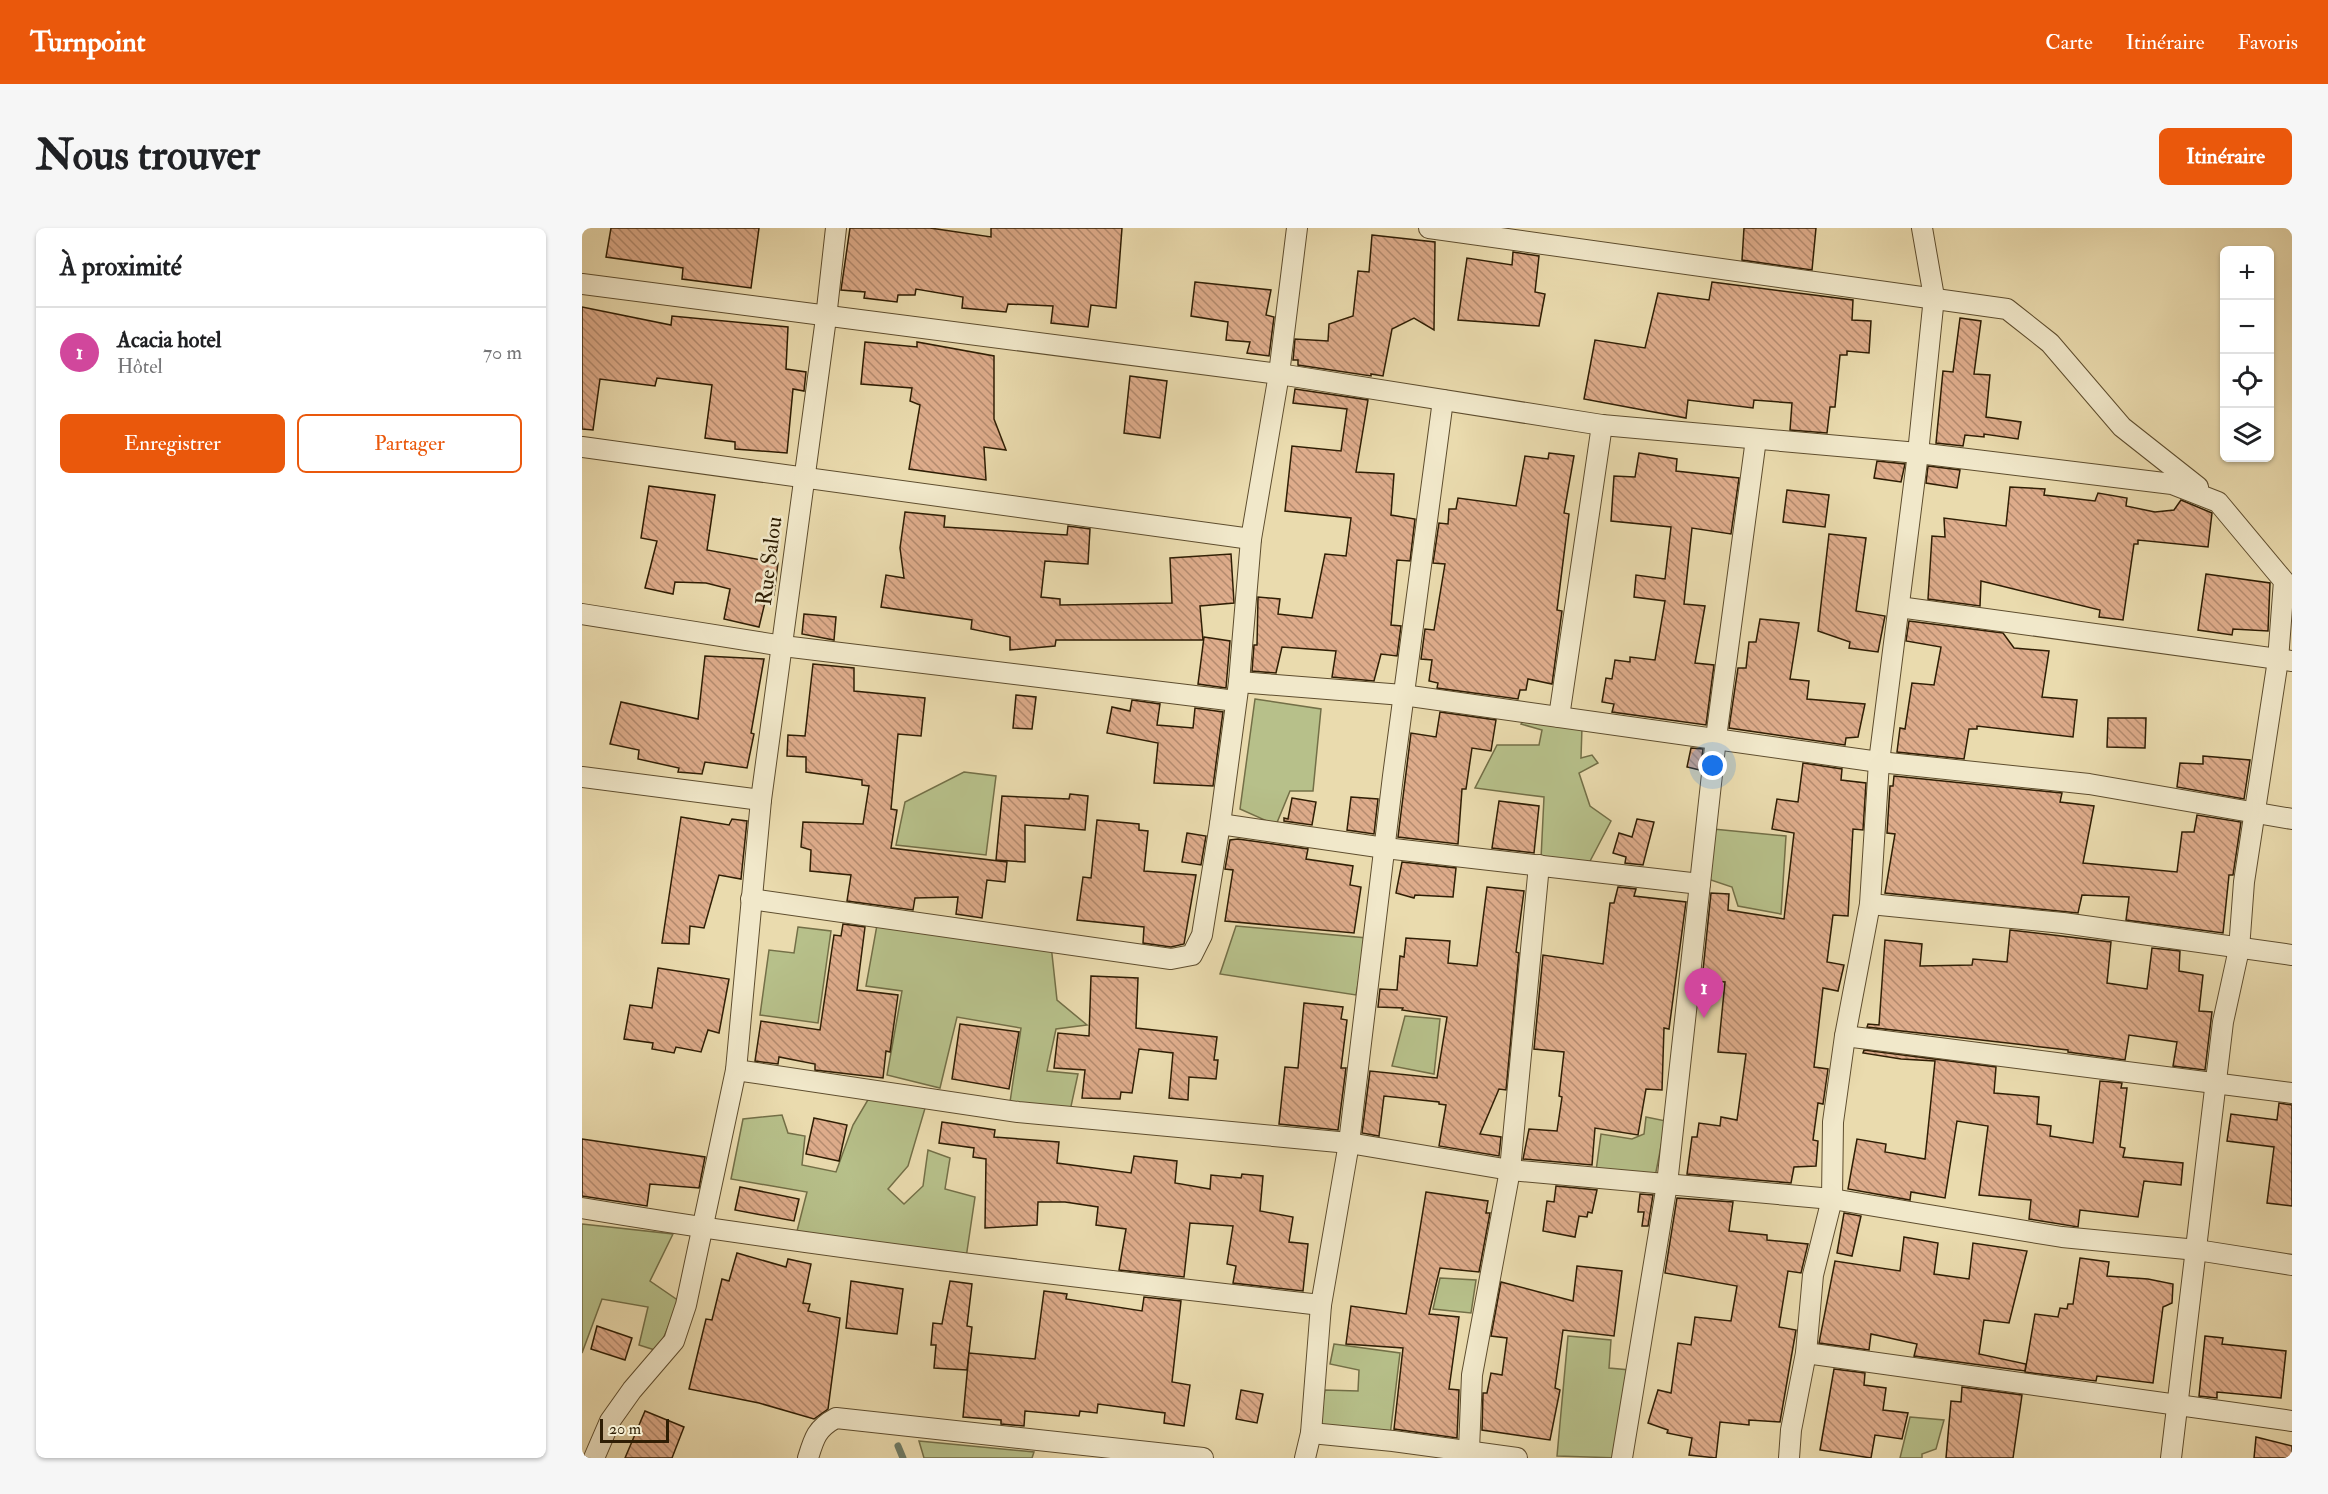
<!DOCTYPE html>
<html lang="fr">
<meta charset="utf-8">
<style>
:root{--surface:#fff;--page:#f6f6f6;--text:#202124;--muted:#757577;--line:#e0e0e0;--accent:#ea580c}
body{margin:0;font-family:"IM FELL Double Pica",serif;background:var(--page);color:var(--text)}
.controls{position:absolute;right:18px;top:18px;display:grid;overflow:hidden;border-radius:9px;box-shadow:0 2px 4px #0004}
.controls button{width:54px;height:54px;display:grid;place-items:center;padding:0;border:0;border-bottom:2px solid var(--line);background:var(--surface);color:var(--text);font:30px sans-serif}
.scale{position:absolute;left:18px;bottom:15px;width:69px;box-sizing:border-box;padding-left:6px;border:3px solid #2f1e04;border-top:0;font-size:16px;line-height:21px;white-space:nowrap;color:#2f1e04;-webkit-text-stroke:4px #f1e8ca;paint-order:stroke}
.you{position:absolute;left:1131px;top:538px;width:21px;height:21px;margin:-15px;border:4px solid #fff;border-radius:50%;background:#1a73e8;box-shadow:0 0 0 9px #1a73e833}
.badge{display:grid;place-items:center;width:39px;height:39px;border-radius:50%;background:var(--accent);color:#fff;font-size:20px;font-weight:700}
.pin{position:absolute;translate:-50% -50px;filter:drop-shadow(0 2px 3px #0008)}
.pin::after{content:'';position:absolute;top:32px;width:21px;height:18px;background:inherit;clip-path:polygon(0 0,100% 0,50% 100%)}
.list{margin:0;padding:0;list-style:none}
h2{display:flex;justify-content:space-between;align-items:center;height:78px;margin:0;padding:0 24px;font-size:26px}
h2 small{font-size:20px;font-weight:400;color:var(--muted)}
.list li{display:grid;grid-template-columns:39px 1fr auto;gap:18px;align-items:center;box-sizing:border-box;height:90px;padding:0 24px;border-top:2px solid var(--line)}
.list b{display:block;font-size:22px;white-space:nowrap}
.list p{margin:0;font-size:20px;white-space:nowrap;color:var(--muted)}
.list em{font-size:20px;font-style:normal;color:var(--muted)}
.actions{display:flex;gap:12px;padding:18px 24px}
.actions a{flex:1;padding:14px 0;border:2px solid var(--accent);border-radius:9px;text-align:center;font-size:21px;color:var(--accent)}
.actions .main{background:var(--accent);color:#fff}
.icon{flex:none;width:33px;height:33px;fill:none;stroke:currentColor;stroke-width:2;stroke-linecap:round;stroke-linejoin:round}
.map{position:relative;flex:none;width:1710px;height:1230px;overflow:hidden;border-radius:9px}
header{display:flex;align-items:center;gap:36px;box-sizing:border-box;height:84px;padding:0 30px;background:var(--accent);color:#fff}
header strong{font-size:28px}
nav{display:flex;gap:33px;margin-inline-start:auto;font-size:21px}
.intro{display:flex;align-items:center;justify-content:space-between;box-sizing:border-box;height:144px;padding:0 36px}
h1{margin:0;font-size:42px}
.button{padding:15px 27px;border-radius:9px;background:var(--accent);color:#fff;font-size:21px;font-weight:700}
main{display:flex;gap:36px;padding:0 36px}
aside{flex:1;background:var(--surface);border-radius:9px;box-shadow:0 2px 4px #0004}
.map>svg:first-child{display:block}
</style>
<header>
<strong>Turnpoint</strong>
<nav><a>Carte</a><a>Itinéraire</a><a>Favoris</a></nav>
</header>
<div class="intro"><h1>Nous trouver</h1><a class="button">Itinéraire</a></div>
<main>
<aside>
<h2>À proximité<small></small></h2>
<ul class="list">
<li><span class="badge" style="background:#d1479c">1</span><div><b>Acacia hotel</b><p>Hôtel</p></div><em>70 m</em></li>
</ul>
<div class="actions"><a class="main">Enregistrer</a><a>Partager</a></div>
</aside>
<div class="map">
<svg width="1710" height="1230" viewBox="0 0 1710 1230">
<defs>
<pattern id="building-back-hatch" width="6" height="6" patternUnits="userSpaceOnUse" patternTransform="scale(1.5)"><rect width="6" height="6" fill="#deac8b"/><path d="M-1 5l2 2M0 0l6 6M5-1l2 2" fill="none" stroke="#b48b6f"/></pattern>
</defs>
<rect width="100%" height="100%" fill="#eadbae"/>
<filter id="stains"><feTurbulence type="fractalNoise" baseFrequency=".00333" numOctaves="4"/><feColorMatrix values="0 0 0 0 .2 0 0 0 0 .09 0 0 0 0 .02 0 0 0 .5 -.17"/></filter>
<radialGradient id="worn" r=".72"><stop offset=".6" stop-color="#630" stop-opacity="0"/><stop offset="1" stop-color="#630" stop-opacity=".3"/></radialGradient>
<!-- green -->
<g fill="#b7c08a" stroke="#736f47" stroke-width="1.5">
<path d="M673 471 739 481 731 563H708L694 597 658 581Z"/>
<path d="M944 488 1000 499 999 530 1010 527 1016 535 997 545 1008 578 1029 593 1006 637 959 631 962 569 893 560 915 517H957L960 502 939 496Z"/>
<path d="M382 544 414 548 404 627 314 617 323 574Z"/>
<path d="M1131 601 1204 608 1199 686 1156 678 1150 659 1123 650Z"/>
<path d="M295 697 469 717 475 772 505 797 474 801 465 843 496 846 488 883 428 874 439 800 375 789 358 860 305 847 320 763 284 758Z"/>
<path d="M654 698 785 710 774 767 638 746Z"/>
<path d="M216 699 249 703 236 795 178 787 187 722 212 725Z"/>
<path d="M823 788 858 791 852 846 810 838Z"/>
<path d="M287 870 344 877 326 938 306 961 322 976 341 958 346 922 368 930 363 961 393 969 384 1030 214 1007 225 964 149 951 161 891 200 887 206 905 223 908 220 937 254 944 271 897Z"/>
<path d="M1064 889 1084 893 1073 949 1014 943 1019 906 1050 911 1062 906Z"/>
<path d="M0 996 91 1006 68 1053 97 1073 76 1123 57 1117 66 1079 20 1071 0 1125Z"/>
<path d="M858 1050 894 1052 889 1085 851 1081Z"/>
<path d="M986 1108 1029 1112 1027 1140 1048 1142 1037 1230 975 1228Z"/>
<path d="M752 1116 818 1125 808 1208 737 1198 743 1162 776 1163 777 1142 748 1136Z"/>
<path d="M1328 1189 1362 1192 1354 1221 1340 1226V1230H1318Z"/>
<path d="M337 1213 452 1224 450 1230H342Z"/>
</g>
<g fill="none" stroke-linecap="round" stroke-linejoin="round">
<!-- stream -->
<path stroke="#6e7c68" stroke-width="7" d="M316 1218 321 1230"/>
</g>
<!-- building -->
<g fill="url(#building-back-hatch)" stroke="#2f1e04" stroke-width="1.5">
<path d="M29 0H177L169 60 100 51 101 40 24 29Z"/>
<path d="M268 0H348L409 9V0H540L534 80 509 77 506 99 469 95 471 78 426 76 424 84 380 80 381 69 334 61 333 67H316L315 74 282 70 283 64 259 62Z"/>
<path d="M1162 0H1234L1230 42 1160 32Z"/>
<path d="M790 7 853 14 852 102 832 90 810 101 801 148 789 146V148L716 137V132H711L713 111 746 113 747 96 771 88 776 43 787 44Z"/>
<path d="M931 24 957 28 953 64 963 66 957 98 876 92 885 30 930 37Z"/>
<path d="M613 54 689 62 684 87 692 89 687 128 665 125 668 114 644 112 646 94 609 88Z"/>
<path d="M1130 54 1271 72 1270 92 1289 93 1287 125 1265 123V127H1258L1253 179H1248L1245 205 1208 202 1210 175 1172 172 1171 180 1106 172 1104 190 1002 171 1013 112 1063 120 1076 65 1127 72Z"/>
<path d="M0 79 89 97 90 88 206 99 204 141 224 144 222 163 211 161 205 225 153 221V214L123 210 130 157 75 150 73 158 18 151 11 202 0 201Z"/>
<path d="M1378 90 1399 93 1392 146 1408 147 1404 189 1439 194 1436 211 1402 206V209L1383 207 1381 218 1354 215 1361 143 1371 144Z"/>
<path d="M283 114 335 119V114L412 128V191L424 222 402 219 404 252 327 241 338 177 328 173 330 160 279 156Z"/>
<path d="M548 148 585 153 578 210 542 205Z"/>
<path d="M713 161 786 172 774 244 812 246 809 287 833 291 828 333 815 332 809 397 819 398 815 428 799 426 792 453 750 449 754 423 700 419 694 445 670 443 672 417H675L676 369 698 371 696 386 730 390 743 326 764 328 769 290 703 283 710 218 759 223 765 181 711 175Z"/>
<path d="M967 225 992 228 982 285 987 286 975 382 980 383 970 456 946 451 944 462H938L936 471 855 460 856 455 847 453 850 432 839 431 843 401 852 402 863 336 851 335 857 295 866 296 867 281H874L876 270 934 278 943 228 966 231Z"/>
<path d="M1057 225 1095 231 1094 243 1157 250 1149 306 1110 300 1102 376 1123 378 1113 435 1132 437 1124 497 1030 484 1032 476 1020 474 1024 450 1030 451 1033 432 1048 434V429L1073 432 1083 373 1052 369 1054 347 1083 351 1089 299 1029 293 1032 248 1053 249Z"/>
<path d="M1295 233 1323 236 1319 254 1292 250Z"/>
<path d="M1346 238 1378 242 1375 260 1344 255Z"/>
<path d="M67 258 133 267 125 322 196 335 192 367 185 366 177 399 142 391 148 361 124 355 93 354 91 366 63 360 75 313 59 310Z"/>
<path d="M1428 259 1463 261 1462 267 1513 273 1516 265 1545 270 1544 278 1573 284 1592 282 1599 272 1630 285 1626 319 1556 312V316H1552L1541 392 1517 389 1518 382 1399 353 1398 378 1346 371 1350 308 1363 309 1362 290 1424 298Z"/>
<path d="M1205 262 1247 267 1243 299 1201 294Z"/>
<path d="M323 284 363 288 362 299 485 307 486 298 508 301 506 336 463 333 459 369 478 371V377L590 375 588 330 649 326 652 375 618 378 621 412H474L473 418 428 422V409L389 401 390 392 299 379 304 347 322 350 318 320Z"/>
<path d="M1247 306 1284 310 1274 383 1303 388 1296 424 1267 420 1268 414 1236 403Z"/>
<path d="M1624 346 1688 355 1686 403 1651 401 1650 407 1616 402Z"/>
<path d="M222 386 254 389 252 412 220 406Z"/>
<path d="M1178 391 1217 395 1208 451 1227 453 1225 471 1283 476 1276 509 1264 510 1263 517 1147 500 1156 440H1164L1167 414H1174Z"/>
<path d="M1327 393 1421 405 1432 420 1467 423 1460 469 1495 472 1491 509 1395 498V501H1387L1382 531 1315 524 1318 500 1323 501 1330 455 1352 457 1359 419 1324 413Z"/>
<path d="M622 409 648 413 644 460 616 456Z"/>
<path d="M123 428 182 431 169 505 172 506 165 540 123 534 120 546 96 544 97 540 56 531 57 522 28 516 39 474 116 491Z"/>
<path d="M231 436 272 440V463L343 470 339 508 316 506 309 581 315 582 309 620 425 634 423 654 405 652 400 690 374 686 376 669 333 670 331 682 265 673 269 647 228 643 229 622 219 619 221 594 281 596 287 558 280 557V552L224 544V529L205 528 206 507 223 508Z"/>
<path d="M434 467 454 469 450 501 431 500Z"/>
<path d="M550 472 578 476 575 497 611 500 613 480 641 484 631 558 572 555 576 515 525 505 530 479 548 483Z"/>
<path d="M858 484 914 492 909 523 890 520 884 561H880L876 616 816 609 829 505 854 509Z"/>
<path d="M1526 490H1564L1563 520 1525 519Z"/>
<path d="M1109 520 1121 521 1118 542 1105 539Z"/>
<path d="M1621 528 1668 532 1662 571 1595 559 1598 535 1621 536Z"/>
<path d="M1221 535 1260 541 1259 552 1284 555 1281 602 1271 601 1266 688 1251 687 1245 734 1262 737 1256 763 1241 760 1232 839 1246 841 1241 876 1236 875 1231 912 1236 913 1234 938 1212 939 1209 955 1105 946 1110 909H1115L1117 895 1138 898 1139 889 1155 892 1164 826 1136 824 1143 754 1120 752 1129 665 1147 666 1146 682 1202 691 1212 605 1190 601 1195 571 1216 574Z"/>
<path d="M1312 548 1480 565 1478 574 1512 578 1501 635 1595 644 1600 604H1612L1615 587 1659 594 1651 647H1647L1641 705 1544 692 1547 669 1500 667 1496 685 1303 665 1313 606 1305 605 1308 558H1311Z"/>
<path d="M488 566 506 568 503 602 443 597V634L414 632 420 568 487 571Z"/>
<path d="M769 569 796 571 792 606 765 602Z"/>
<path d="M710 570 734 574 730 597 702 593V590L706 591Z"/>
<path d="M917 573 957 578 952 625 910 620Z"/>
<path d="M99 589 147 597 150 591 165 593 159 651 137 647 122 700 108 698 107 716 80 715Z"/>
<path d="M1055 591 1072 594 1061 637 1043 635 1044 629 1031 625 1037 605 1050 609Z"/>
<path d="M515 592 557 596V602L566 603 562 643 614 647 602 716 589 719 561 715 562 699 495 692 501 649 509 650Z"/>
<path d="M605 605 624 608 619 637 600 634Z"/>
<path d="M656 611 726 621 724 631 771 638 768 657 779 659 772 705 643 693 651 642 643 641 648 612Z"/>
<path d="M820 634 874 640 871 669 833 667 832 670 814 665Z"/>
<path d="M905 659 942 663 934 724 937 725 924 862 917 861 898 906 919 909 917 928 857 918 864 877 857 876V874L802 868 797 908 780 905 788 843 855 850 865 789 820 782 821 780 796 779 798 761 815 762 818 728 822 729 824 710 868 713 866 735 895 738Z"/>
<path d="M1036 659 1054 661 1052 668 1104 674 1087 801 1082 800 1080 862 1064 861 1056 907 1013 900 1010 937 941 931 947 901 975 903 980 869 977 868 982 824 952 821 961 727 1021 736 1028 675H1032Z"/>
<path d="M261 696 283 699 275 762 316 767 308 824 304 823 301 850 233 842V836L197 829 196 836 173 833 179 793 238 802 252 707 259 708Z"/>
<path d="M1428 702 1529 714 1525 755 1565 761 1570 720 1598 723 1597 743 1621 747 1617 783 1630 784 1623 842 1591 838 1595 814 1547 807 1543 832 1486 824V822L1285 799 1286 796 1297 797 1303 712 1340 716 1338 738 1390 737 1391 731 1425 734Z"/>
<path d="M76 740 147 751 137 805 126 802 119 824 94 819 92 825 70 821 71 815 42 811 48 777 70 780Z"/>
<path d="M509 748 556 750 554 800 635 809 632 832H636L634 851 607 849 606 872 587 870 591 825 557 821 550 865 539 864 538 871 500 870 503 842 472 840 476 805 507 808Z"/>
<path d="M722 775 761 779 759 791 765 792 759 840H764L756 902 697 896 703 839 716 840Z"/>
<path d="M378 796 437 804 427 861 370 851Z"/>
<path d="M1282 822 1414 839 1412 865 1457 869 1455 896 1469 898 1468 908 1511 915 1518 853 1540 855 1539 860H1545L1538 919 1543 920 1541 929 1601 935 1599 957 1562 953 1556 989 1498 982 1496 999 1447 991 1449 972 1397 967 1406 898 1375 893 1363 970 1329 964 1328 972 1266 961 1275 911 1304 916 1303 924 1343 931 1353 833 1319 831 1281 825Z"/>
<path d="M1697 875 1710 877V978L1685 975 1692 919 1645 913 1649 886 1695 892Z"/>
<path d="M232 890 265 897 257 933 224 926Z"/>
<path d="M360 894 413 902 412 909 477 914 475 935 549 945 552 928 595 933 593 955 628 961 629 947 659 950 660 946 681 948 678 983 711 989 707 1014 726 1016 721 1063 651 1055 654 1038 645 1036 651 998 608 995 602 1049 537 1042 544 1001 514 997 516 979 483 974H456L455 997 403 1000 404 931 391 929 392 920 357 915Z"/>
<path d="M0 911 123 929 117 960 68 956 65 978 0 968Z"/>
<path d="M974 958 1015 962 1010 985 1006 984 1005 989 997 988 993 1009 961 1003 965 973 972 974Z"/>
<path d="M158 959 217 971 212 993 153 982Z"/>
<path d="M844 964 906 973 904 985H908L897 1044 858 1040 847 1086 877 1089 867 1161 877 1162 875 1210 812 1201 821 1120 764 1116 769 1078 824 1086Z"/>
<path d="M1058 966 1071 967 1066 998H1060L1062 984H1056Z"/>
<path d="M1095 970 1151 974 1147 1003 1185 1007V1012L1226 1016 1219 1045 1206 1043 1197 1099 1214 1102 1198 1194 1167 1192V1197L1138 1194 1134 1230 1107 1227 1110 1210 1085 1205 1086 1202 1066 1195 1076 1162 1089 1165 1096 1115 1109 1117 1113 1089 1149 1093 1155 1058 1083 1045Z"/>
<path d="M1262 985 1279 988 1270 1028 1255 1025Z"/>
<path d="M1322 1009 1356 1015 1352 1046 1387 1051 1391 1015 1445 1023 1427 1095 1402 1092 1397 1126 1444 1136 1443 1143 1332 1128 1335 1116 1289 1106 1287 1122 1237 1115 1253 1033 1318 1043Z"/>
<path d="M155 1025 204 1039 206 1031 229 1036 221 1075 228 1076 226 1083 258 1090 246 1181 232 1191 177 1175 107 1161 124 1091 130 1092 140 1051 147 1053Z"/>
<path d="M1498 1030 1527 1034 1525 1048 1566 1051 1591 1056 1590 1075 1581 1079 1571 1155 1515 1148 1514 1153 1443 1144 1453 1086 1476 1089 1478 1080 1485 1081 1486 1076H1491Z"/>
<path d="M995 1038 1040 1043 1032 1108 981 1102 973 1160 978 1162 968 1212 900 1202 901 1165H905L909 1145 920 1147 925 1110 909 1108 919 1054 991 1073Z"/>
<path d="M269 1053 321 1061 315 1106 264 1100Z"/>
<path d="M368 1053 390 1056 385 1098 390 1099 385 1142 352 1140 354 1117H349L351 1095 360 1096Z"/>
<path d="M462 1063 485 1066 484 1071 560 1083 562 1069 599 1073 590 1154 608 1157 602 1198 582 1195 583 1185 516 1176 515 1185 498 1183 497 1188 443 1183 442 1198 419 1196V1192L381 1189 387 1125 453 1131Z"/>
<path d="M15 1098 50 1110 43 1132 9 1121Z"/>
<path d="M1623 1108 1641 1110 1640 1116 1704 1123 1699 1170 1635 1164V1170L1617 1168Z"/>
<path d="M1252 1141 1283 1145 1282 1157 1304 1160 1301 1182 1326 1185 1320 1211 1293 1207 1289 1230 1238 1222Z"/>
<path d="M1380 1159 1440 1167 1431 1230H1364L1369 1173 1379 1174Z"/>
<path d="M659 1162 681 1166 675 1195 654 1191Z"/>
<path d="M63 1183 102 1199 90 1230H43Z"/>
<path d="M1674 1209 1710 1218V1230H1672Z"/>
</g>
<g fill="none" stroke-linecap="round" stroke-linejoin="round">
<defs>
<g id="street">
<path d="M847 0 1425 81 1468 115 1540 199 1616 259"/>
<path d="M0 56 697 146 1020 197 1336 225 1590 256 1636 274 1702 353 1696 432 1662 654 1657 721 1641 794 1589 1230"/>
<path d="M0 219 669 311"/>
<path d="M1317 379 1710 433"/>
<path d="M0 386 201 418 654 473"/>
<path d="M657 454 821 467 1297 534 1507 556 1710 591"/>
<path d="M977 489 1020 197"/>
<path d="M0 549 179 572"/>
<path d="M638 596 803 620 1118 656"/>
<path d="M169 671 589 731 610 727 620 707 638 596 657 454 669 311 697 146 715 0"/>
<path d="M1288 676 1481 695 1710 727"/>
<path d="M1263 808 1710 865"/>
<path d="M154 842 436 884 767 915 928 942 1250 971 1480 1009 1615 1022 1710 1037"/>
<path d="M0 980C245 1021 492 1049 739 1077"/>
<path d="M1224 1125 1710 1193"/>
<path d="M729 1205 811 1213 935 1230"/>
<path d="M887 1222 890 1147 928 942 957 637"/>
<path d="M12 1230 28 1193 50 1162 92 1113 104 1077 154 842 179 572 244 90 254 0"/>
<path d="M226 1230C232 1210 235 1200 254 1190L621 1230"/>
<path d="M723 1230 729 1205 739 1077 767 915 811 548 861 172"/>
<path d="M1040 1230 1085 956 1134 510 1174 211"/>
<path d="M1207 1230 1209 1202 1224 1125 1231 1047 1250 971 1251 894 1263 808 1288 676 1297 534 1336 225 1352 69 1340 0"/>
</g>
</defs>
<!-- street casing -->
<use href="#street" stroke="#5e4d2e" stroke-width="22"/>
<!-- street -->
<use href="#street" stroke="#f1e8ca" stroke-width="20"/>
</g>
<g text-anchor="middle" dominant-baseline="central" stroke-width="5" stroke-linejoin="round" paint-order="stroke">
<!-- street labels -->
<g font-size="22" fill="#2f1e04" stroke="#f1e8ca">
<text transform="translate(187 333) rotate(-83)">Rue Salou</text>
</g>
</g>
<rect width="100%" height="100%" filter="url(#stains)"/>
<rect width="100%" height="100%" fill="url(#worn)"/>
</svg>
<div class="controls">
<button>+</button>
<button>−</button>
<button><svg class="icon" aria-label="locate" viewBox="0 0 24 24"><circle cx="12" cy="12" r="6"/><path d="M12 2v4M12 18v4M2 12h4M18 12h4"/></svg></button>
<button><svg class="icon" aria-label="layers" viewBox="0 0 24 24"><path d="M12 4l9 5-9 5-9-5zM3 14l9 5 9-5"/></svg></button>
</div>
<div class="scale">20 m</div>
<div class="you"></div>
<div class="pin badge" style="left:1122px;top:790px;background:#d1479c">1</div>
</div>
</main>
